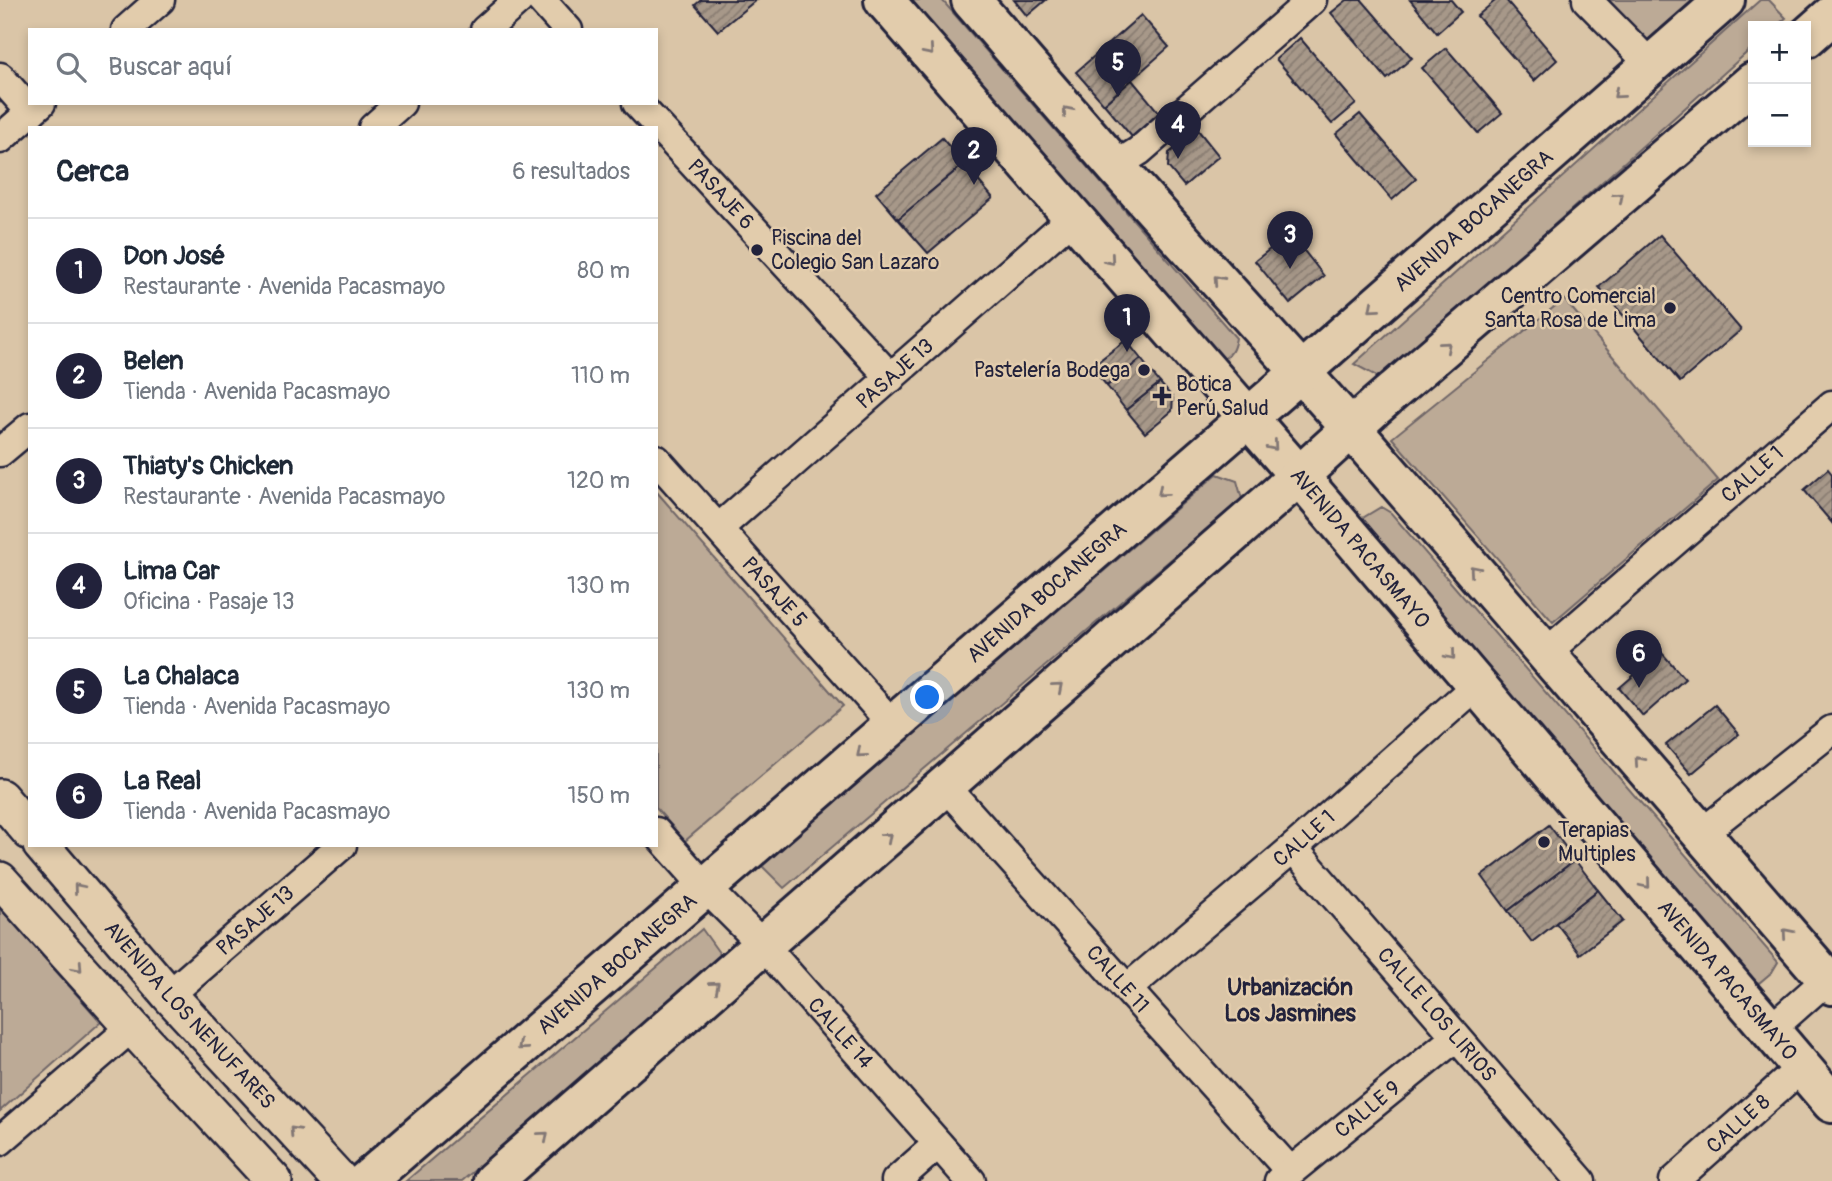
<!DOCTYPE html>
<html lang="es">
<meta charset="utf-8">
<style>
:root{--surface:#fff;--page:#f2f2f3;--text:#1f2937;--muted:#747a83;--line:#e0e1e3;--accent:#22223b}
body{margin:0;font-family:Pangolin,sans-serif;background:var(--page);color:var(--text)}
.controls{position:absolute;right:21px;top:21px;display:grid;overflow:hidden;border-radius:0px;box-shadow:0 4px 10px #0003}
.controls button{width:63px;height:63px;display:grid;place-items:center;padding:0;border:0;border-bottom:2px solid var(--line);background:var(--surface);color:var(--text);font:35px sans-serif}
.you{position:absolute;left:928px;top:698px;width:24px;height:24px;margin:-18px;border:5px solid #fff;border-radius:50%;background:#1a73e8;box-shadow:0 0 0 10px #1a73e833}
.badge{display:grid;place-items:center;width:46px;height:46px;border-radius:50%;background:var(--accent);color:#fff;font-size:23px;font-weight:700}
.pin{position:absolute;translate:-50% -58px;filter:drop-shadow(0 2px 4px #0008)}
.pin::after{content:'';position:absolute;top:37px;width:24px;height:21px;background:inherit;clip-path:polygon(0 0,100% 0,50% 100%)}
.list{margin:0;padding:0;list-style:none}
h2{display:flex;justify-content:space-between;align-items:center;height:91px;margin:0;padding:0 28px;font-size:30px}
h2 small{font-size:23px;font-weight:400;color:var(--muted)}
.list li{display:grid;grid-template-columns:46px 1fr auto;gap:21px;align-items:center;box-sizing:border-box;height:105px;padding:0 28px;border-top:2px solid var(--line)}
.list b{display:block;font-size:26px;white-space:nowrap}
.list p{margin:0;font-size:23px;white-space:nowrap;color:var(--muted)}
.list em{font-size:23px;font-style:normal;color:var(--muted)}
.icon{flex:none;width:38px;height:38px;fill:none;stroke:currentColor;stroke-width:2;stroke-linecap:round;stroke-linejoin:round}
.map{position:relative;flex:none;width:1832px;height:1181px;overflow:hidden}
.search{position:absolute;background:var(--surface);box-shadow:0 4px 10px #0003;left:28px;top:28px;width:630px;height:77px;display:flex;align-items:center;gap:18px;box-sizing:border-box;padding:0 24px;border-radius:0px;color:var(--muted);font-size:26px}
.panel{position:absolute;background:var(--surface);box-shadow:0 4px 10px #0003;left:28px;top:126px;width:630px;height:721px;border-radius:0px}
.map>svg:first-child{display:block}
</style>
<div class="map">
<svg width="1832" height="1181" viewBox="0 0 1832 1181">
<defs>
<pattern id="building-hatch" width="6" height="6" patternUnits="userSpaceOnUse" patternTransform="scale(1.75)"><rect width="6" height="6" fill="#a79889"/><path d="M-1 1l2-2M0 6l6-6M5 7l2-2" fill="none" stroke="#887c71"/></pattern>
</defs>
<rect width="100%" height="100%" fill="#dac5a7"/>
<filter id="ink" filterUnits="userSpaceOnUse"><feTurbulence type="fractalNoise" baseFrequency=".0143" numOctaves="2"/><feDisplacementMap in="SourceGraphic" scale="14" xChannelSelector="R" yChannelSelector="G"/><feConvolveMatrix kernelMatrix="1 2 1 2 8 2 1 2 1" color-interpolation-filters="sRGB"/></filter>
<g filter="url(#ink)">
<!-- green -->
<g fill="#bcaa96" stroke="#6f6668" stroke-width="2">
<path d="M898 0H942L1236 338C1234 349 1232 354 1222 360Z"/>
<path d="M1605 0H1693L1643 44Z"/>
<path d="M1760 0H1769L1786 18 1776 26H1753V47L1382 379 1354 364Z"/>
<path d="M1564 299 1718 480 1553 622 1392 438Z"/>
<path d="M1217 474 1237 481 1242 499 784 888 761 865Z"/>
<path d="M656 491 843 706 685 841 656 808Z"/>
<path d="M1381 507 1391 513 1778 962 1772 972 1759 983 1743 976 1361 519Z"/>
<path d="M0 908 101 1022 0 1111Z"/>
<path d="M702 929 722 957 462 1181H406Z"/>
</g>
<!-- building -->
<g fill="url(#building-hatch)" stroke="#22223b" stroke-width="2">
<path d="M701 0H756L718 31 695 5Z"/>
<path d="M1014 0H1046L1027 16Z"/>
<path d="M1347 0H1362L1412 58 1387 79 1331 13Z"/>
<path d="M1410 0H1451L1461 12 1437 33Z"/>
<path d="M1496 0H1506L1557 60 1534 81 1477 16Z"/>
<path d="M1141 15 1169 47 1104 104 1076 72Z"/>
<path d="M1300 38 1356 104 1332 124 1276 59Z"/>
<path d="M1446 48 1502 113 1478 133 1422 68Z"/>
<path d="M1132 80 1161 115 1133 138 1104 104Z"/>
<path d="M1360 114 1416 179 1392 200 1336 134Z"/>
<path d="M1198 130 1219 156 1184 186 1168 167 1169 153Z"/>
<path d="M942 138 964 164 898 219 876 193Z"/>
<path d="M964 164 993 198 928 253 898 219Z"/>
<path d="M1290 233 1324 276 1290 304 1255 261Z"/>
<path d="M1660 235 1741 330 1680 382 1599 287Z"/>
<path d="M1126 340 1141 359 1107 386 1091 367Z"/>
<path d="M1141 359 1160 383 1126 410 1107 386Z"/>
<path d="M1160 383 1173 398 1172 411 1145 433 1126 410Z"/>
<path d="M1828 469 1832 474V523L1804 490Z"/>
<path d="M1661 652 1685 679 1643 716 1619 688Z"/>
<path d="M1715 705 1739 734 1691 774 1666 745Z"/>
<path d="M1549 825 1575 860 1508 911 1482 876Z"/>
<path d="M1575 860 1598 890 1532 942 1508 911Z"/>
<path d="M1598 890 1623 921 1580 954 1556 923Z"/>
</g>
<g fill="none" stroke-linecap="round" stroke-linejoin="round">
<defs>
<g id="minor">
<path d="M541 0 568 30"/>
<path d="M1587 0 1651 65"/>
<path d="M126 30 160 0"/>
<path d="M485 30 519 0"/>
<path d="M0 77 31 112"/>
<path id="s1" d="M637 103 891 378"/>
<path d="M373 128 401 103"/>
<path d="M0 139 41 103"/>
<path d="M1115 166 1139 151 1312 0"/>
<path d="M0 452 30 427"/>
<path id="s2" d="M656 459 893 725"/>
<path id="s3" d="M719 528 1073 217"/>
<path id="s4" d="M1546 653 1832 405"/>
<path id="s5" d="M945 786 1290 1171"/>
<path id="s6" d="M656 832 705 887 763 945 971 1181"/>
<path d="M1702 833 1832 730"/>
<path id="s7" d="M1293 848 1581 1181"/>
<path id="s8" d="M1128 988 1293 848 1477 685"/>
<path id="s9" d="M169 995 342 845"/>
<path d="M1770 1030 1832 975"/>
<path d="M0 1141 132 1027"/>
<path d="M896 1181 938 1144"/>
<path id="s10" d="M1279 1181 1456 1037"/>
<path id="s11" d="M1674 1181 1802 1067"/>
</g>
<g id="tertiary">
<path d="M0 797 30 832"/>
<path id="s12" d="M41 845 169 995 341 1181"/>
<path d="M0 880 132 1027 274 1181"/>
</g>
<g id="secondary">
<path id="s13" d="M884 0 1299 476 1832 1103"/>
<path d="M971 0 1115 166 1351 428 1832 985"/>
<path d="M1806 38 1832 15"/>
<path id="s14" d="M366 1181 1301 372 1725 0"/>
<path d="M493 1181 1299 476 1376 406 1753 82"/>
</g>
</defs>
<!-- minor casing -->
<use href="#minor" stroke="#22223b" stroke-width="33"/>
<!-- tertiary casing -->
<use href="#tertiary" stroke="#22223b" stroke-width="40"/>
<!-- secondary casing -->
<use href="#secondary" stroke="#22223b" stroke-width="44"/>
<!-- minor -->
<use href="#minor" stroke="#e2ccac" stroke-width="28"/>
<!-- tertiary -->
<use href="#tertiary" stroke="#e2ccac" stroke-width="35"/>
<!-- secondary -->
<use href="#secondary" stroke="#e2ccac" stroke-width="38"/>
</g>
<!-- one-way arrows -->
<defs><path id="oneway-chevron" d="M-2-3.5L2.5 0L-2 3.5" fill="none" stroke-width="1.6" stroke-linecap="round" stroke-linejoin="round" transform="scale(1.75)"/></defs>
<g stroke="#827774">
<use href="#oneway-chevron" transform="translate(929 51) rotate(49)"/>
<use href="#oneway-chevron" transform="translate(1618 94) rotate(139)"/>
<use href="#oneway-chevron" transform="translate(1067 111) rotate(-131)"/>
<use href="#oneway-chevron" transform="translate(1619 197) rotate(-41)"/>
<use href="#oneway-chevron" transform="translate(1110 260) rotate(49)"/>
<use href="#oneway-chevron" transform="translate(1218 280) rotate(-132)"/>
<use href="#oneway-chevron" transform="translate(1373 308) rotate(139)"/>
<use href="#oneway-chevron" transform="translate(1446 346) rotate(-41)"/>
<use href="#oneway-chevron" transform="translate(1273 446) rotate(49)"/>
<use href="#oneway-chevron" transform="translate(1162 492) rotate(139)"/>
<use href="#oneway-chevron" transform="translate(1474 570) rotate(-131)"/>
<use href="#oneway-chevron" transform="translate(1451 655) rotate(50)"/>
<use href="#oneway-chevron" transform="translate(1058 687) rotate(-41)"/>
<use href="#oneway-chevron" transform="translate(861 753) rotate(139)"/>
<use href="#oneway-chevron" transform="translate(1639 761) rotate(-131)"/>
<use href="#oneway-chevron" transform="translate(887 837) rotate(-41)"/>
<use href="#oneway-chevron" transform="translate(1646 884) rotate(50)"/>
<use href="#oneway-chevron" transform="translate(78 888) rotate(-130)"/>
<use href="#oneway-chevron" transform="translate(1787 933) rotate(-131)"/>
<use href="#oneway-chevron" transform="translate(78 967) rotate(48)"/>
<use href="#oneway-chevron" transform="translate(715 986) rotate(-41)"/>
<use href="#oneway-chevron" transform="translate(522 1046) rotate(139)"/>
<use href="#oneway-chevron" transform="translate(294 1131) rotate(-133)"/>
<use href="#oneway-chevron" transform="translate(544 1136) rotate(-41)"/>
</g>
</g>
<!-- markers -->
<g fill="#22223b" stroke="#e2ccac" stroke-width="2.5">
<circle cx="757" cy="250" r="7"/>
<circle cx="1670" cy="308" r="7"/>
<circle cx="1144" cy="370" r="7"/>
<path d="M1158.5 385.5h7v7h7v7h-7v7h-7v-7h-7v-7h7z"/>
<circle cx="1544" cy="842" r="7"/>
</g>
<g text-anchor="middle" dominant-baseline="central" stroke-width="5" stroke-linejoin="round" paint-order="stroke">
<!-- street labels -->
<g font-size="21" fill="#22223b" stroke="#e2ccac">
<text stroke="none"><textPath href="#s1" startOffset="124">PASAJE 6</textPath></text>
<text stroke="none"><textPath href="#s14" startOffset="1466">AVENIDA BOCANEGRA</textPath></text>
<text stroke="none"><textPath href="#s3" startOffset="234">PASAJE 13</textPath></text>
<text stroke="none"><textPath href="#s4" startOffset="273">CALLE 1</textPath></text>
<text stroke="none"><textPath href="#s13" startOffset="726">AVENIDA PACASMAYO</textPath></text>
<text stroke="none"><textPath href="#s2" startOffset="178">PASAJE 5</textPath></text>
<text stroke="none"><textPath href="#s14" startOffset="900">AVENIDA BOCANEGRA</textPath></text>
<text stroke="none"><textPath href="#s8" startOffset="231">CALLE 1</textPath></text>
<text stroke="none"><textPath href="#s9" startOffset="114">PASAJE 13</textPath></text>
<text stroke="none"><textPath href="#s14" startOffset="332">AVENIDA BOCANEGRA</textPath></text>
<text stroke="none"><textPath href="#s5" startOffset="259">CALLE 11</textPath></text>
<text stroke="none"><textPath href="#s13" startOffset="1293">AVENIDA PACASMAYO</textPath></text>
<text stroke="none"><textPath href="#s12" startOffset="226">AVENIDA LOS NENUFARES</textPath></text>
<text stroke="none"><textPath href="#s7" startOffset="220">CALLE LOS LIRIOS</textPath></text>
<text stroke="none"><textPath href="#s6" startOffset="273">CALLE 14</textPath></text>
<text stroke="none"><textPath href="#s10" startOffset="114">CALLE 9</textPath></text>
<text stroke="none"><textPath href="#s11" startOffset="86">CALLE 8</textPath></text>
</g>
<!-- poi labels -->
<g font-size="21" fill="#22223b" stroke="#e2ccac" text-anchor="start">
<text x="771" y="238">Piscina del<tspan x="771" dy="24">Colegio San Lazaro</tspan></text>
<text x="1656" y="296" text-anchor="end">Centro Comercial<tspan x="1656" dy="24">Santa Rosa de Lima</tspan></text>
<text x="1130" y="370" text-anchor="end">Pastelería Bodega</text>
<text x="1176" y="384">Botica<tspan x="1176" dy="24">Perú Salud</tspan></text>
<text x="1558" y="830">Terapias<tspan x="1558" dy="24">Multiples</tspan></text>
</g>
<!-- neighbourhood labels -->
<g font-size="23" font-weight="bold" fill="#22223b" stroke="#e2ccac">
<text x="1290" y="987">Urbanización<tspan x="1290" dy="26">Los Jasmines</tspan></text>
</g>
</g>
</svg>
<div class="controls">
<button>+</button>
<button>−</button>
</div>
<div class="you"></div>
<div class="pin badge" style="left:1127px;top:352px">1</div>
<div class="pin badge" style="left:974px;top:185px">2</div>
<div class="pin badge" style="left:1290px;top:269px">3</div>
<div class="pin badge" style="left:1178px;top:159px">4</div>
<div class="pin badge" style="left:1118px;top:97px">5</div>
<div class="pin badge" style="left:1639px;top:688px">6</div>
<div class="search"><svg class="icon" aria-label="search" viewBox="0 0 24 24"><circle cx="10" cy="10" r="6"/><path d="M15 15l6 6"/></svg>Buscar aquí</div>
<section class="panel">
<h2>Cerca<small>6 resultados</small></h2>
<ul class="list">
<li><span class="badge">1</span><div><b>Don José</b><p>Restaurante · Avenida Pacasmayo</p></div><em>80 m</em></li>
<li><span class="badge">2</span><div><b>Belen</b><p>Tienda · Avenida Pacasmayo</p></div><em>110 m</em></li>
<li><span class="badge">3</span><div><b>Thiaty's Chicken</b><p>Restaurante · Avenida Pacasmayo</p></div><em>120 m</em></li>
<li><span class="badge">4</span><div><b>Lima Car</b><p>Oficina · Pasaje 13</p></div><em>130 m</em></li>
<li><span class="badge">5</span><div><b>La Chalaca</b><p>Tienda · Avenida Pacasmayo</p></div><em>130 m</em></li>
<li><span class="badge">6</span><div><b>La Real</b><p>Tienda · Avenida Pacasmayo</p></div><em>150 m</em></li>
</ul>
</section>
</div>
